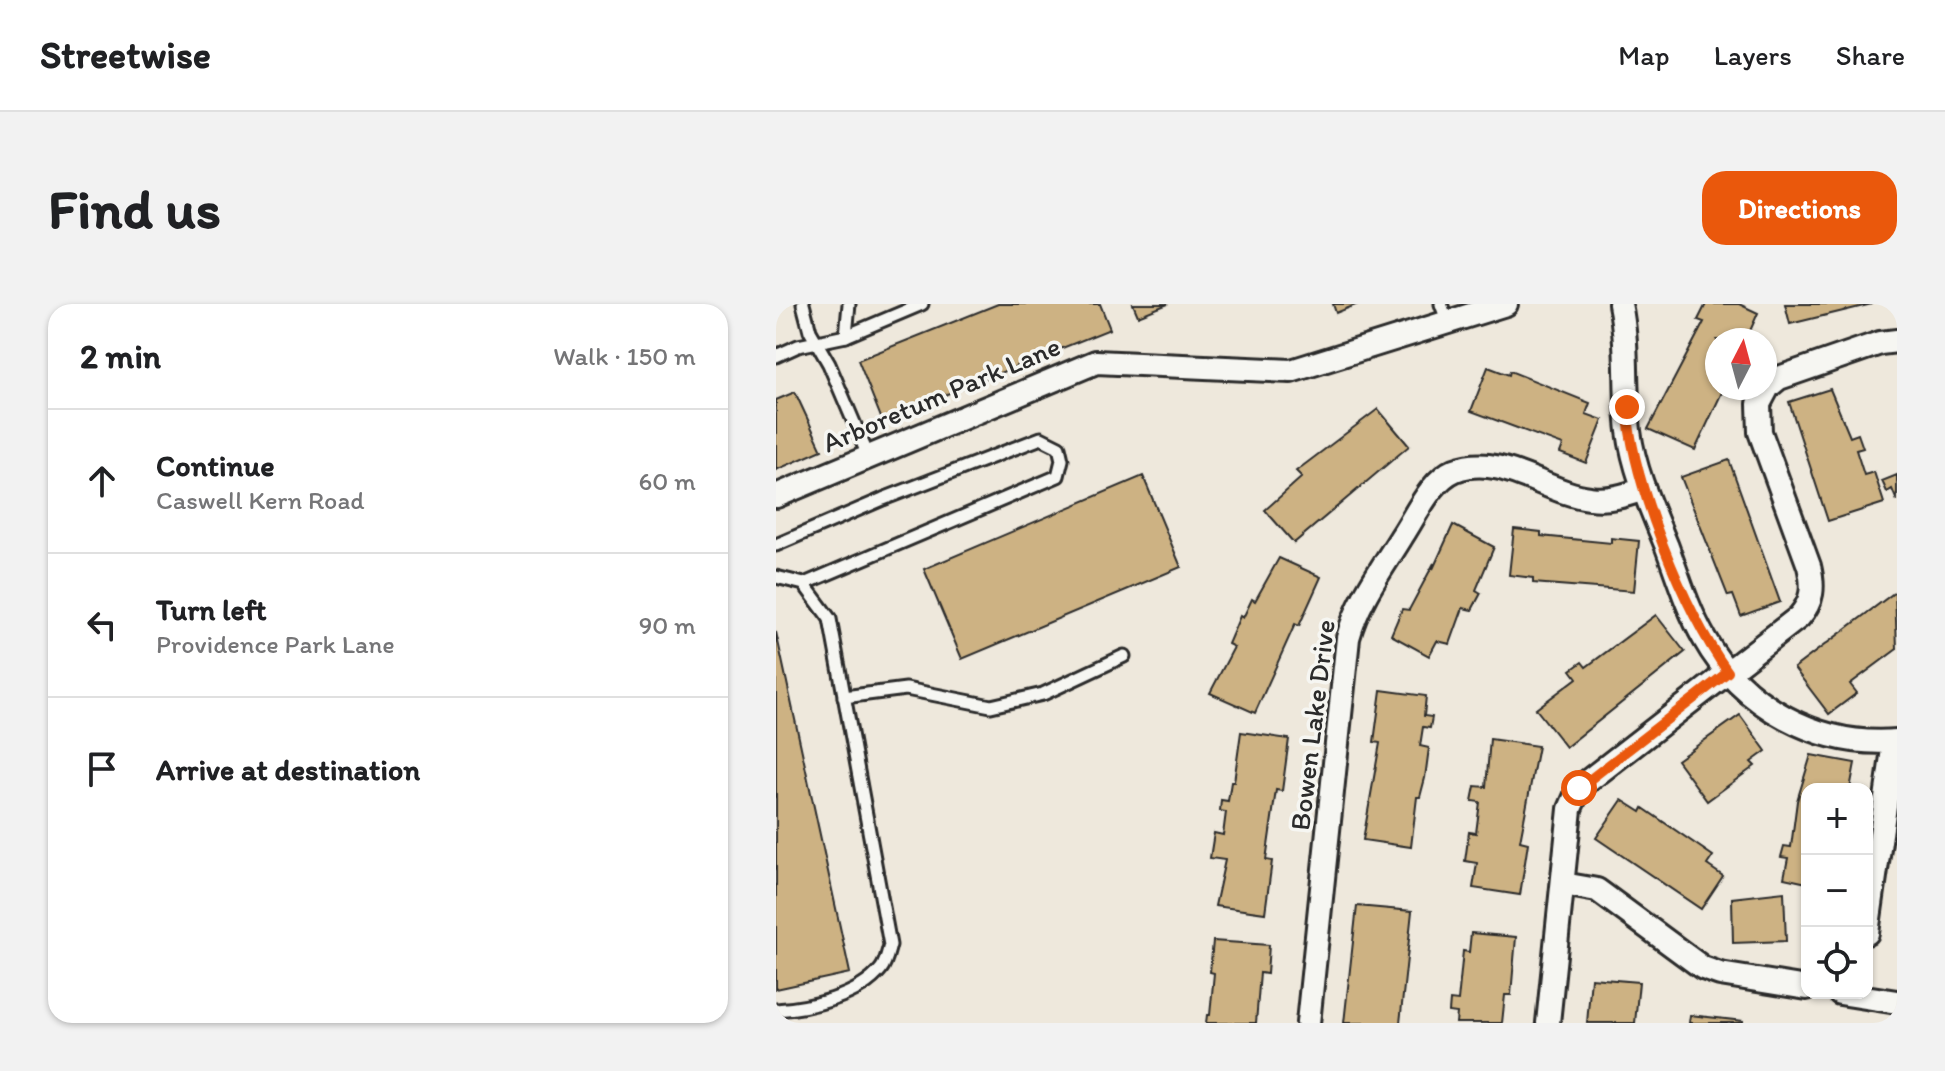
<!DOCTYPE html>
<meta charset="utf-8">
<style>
:root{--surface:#fff;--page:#f2f2f2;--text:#202124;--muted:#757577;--line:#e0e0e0;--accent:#ea580c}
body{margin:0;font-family:Itim,sans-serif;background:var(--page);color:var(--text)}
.controls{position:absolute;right:24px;bottom:24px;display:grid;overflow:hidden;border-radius:16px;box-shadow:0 2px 6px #0004}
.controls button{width:72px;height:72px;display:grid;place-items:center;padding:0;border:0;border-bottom:2px solid var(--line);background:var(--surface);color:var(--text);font:40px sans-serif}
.compass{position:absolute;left:929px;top:24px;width:72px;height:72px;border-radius:50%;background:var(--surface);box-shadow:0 2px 6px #0004;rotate:6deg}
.stop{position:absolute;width:24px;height:24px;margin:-18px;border:6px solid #ea580c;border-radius:50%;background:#fff}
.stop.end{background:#ea580c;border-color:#fff;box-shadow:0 2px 8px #0008}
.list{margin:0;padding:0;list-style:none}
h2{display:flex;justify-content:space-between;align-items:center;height:104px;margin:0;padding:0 32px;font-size:34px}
h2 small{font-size:26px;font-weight:400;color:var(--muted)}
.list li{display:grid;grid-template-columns:52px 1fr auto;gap:24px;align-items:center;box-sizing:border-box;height:144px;padding:0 32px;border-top:2px solid var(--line)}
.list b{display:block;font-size:30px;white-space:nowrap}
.list p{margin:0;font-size:26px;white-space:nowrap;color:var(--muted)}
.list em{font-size:26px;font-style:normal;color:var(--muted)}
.icon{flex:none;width:44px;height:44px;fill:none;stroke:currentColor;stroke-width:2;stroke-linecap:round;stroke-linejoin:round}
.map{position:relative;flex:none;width:1121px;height:719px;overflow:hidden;border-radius:24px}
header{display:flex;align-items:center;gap:48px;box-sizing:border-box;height:112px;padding:0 40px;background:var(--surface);border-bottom:2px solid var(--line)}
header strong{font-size:38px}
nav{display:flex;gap:44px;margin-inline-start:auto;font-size:28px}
.intro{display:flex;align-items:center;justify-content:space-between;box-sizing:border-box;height:192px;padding:0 48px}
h1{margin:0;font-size:56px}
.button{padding:20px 36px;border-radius:24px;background:var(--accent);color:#fff;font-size:28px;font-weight:700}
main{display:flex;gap:48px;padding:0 48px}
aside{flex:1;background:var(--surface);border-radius:24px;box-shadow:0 2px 6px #0004}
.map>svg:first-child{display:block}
</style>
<header>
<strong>Streetwise</strong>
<nav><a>Map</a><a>Layers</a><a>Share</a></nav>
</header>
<div class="intro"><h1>Find us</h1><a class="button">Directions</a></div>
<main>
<aside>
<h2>2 min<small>Walk · 150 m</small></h2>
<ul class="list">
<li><svg class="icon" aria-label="ahead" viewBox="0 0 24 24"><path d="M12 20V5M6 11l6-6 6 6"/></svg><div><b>Continue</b><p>Caswell Kern Road</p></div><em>60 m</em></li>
<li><svg class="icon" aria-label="left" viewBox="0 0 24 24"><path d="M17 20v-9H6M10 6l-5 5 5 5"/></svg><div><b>Turn left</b><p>Providence Park Lane</p></div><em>90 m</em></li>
<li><svg class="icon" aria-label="arrive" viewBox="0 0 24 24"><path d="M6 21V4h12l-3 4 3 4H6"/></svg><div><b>Arrive at destination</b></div></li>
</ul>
</aside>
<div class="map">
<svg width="1121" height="719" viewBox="0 0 1121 719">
<rect width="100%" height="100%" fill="#eee8dc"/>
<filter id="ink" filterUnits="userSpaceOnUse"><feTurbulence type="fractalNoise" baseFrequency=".0125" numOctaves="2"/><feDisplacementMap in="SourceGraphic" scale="16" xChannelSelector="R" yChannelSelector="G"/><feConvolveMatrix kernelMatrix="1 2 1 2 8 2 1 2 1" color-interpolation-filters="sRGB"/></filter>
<g filter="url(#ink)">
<!-- building -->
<g fill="#cdb283" stroke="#2b2b2b" stroke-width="2">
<path d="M222 0H324L334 25 106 116 82 56Z"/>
<path d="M357 0H392L362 12Z"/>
<path d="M557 0H582L560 9Z"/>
<path d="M930 0H963L982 9 970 36H941V84H948L919 146 872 125 928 18 922 16Z"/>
<path d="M1009 0H1096L1014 20Z"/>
<path d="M712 63 733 71 734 67 814 99 810 110 827 116 810 159 784 149 787 141 695 107Z"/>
<path d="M1054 85 1074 133 1082 130 1087 144 1080 146 1088 171 1098 168 1108 199 1052 217 1013 98Z"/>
<path d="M19 88 46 146 0 166V96Z"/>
<path d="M602 105 633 142 518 239 489 206 526 173 520 167Z"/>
<path d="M953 156 1004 298 965 312 957 291 952 292 905 173Z"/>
<path d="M1121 171V197L1116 185 1111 188 1106 177Z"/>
<path d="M367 172 405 263 186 355 148 265Z"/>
<path d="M677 221 718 243 700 286 705 289 696 306 687 304 674 340 661 337 653 352 615 331 626 305 633 306 658 259 657 265Z"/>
<path d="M738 225 765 228V232L835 239V234L863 237 858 287 757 279V274L733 271Z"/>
<path d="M503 254 545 273 523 322 519 320 479 409 434 389 458 343 452 340 464 312 467 314 476 295 479 297Z"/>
<path d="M1119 288 1121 345 1074 380 1081 389 1053 410 1018 364Z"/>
<path d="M880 311 909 348 790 443 760 405 801 374 795 366 806 358 810 363Z"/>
<path d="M0 328 74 669 0 685Z"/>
<path d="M605 386 650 392 648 412 656 413 654 424 647 423 644 442 653 444 649 474 644 493H641L635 543 587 536 604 439 598 438Z"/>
<path d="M964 411 990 447 975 458 979 462 931 497 901 456Z"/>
<path d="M465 428 513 435 506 487 500 486 490 556 496 557 489 609 439 602 449 556 434 554 438 529 447 531 450 508 444 507 445 496 452 497 455 478H458Z"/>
<path d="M714 435 762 442 744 537 752 539 744 591 697 584 701 559 689 557 693 528 700 529 704 498 696 497 699 482 710 483Z"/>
<path d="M1035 451 1079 459 1074 485H1031V579L1008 574 1012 554 1005 553 1008 542 1015 543 1021 497Z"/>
<path d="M846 496 865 508 867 504 937 552 931 561 947 572 925 605 820 534Z"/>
<path d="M1008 588 1010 637 957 639 956 594Z"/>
<path d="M581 602 636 607 624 719H568Z"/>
<path d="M695 629 740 633 735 691H729L726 719H680L681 709 673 708 674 696 682 697 687 647 693 648Z"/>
<path d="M437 637 493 641 491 670 484 669 480 719H430L431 711H434L438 669 434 668Z"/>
<path d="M815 674 863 678 859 719H811Z"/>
<path d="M914 711 967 717V719H913Z"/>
</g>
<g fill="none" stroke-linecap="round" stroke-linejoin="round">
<defs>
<g id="service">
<path d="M27 0 34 27 53 60 93 154"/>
<path d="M665 0 672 19"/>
<path d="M70 32 73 0"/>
<path d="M0 52 22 42 70 32 146 0"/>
<path d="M0 241 107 195 265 134 283 143 286 156 282 172 28 280"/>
<path d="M0 273 28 280 54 315 114 641C112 648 110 659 105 665 83 693 33 704 0 706"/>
<path d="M68 393 130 385 215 402 267 390 348 352"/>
</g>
<g id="minor">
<path d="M844 0C853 43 848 84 853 127 858 167 876 206 891 243 902 273 912 306 928 334 966 402 1043 444 1121 437"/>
<path d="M0 192 320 58 515 67 730 0"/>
<path d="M787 580 821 586 927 664 944 670 1031 684"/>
<path d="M1091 629 1118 438"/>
<path d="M1064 689 1121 698"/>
<path d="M532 719 572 334C582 296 606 265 626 232 640 211 655 176 679 166 725 148 770 189 814 194 833 197 850 191 868 185"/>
<path d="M772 719 794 505 803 484 1023 313C1037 297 1038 283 1033 262L984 128 983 100 992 83 1003 74 1104 39 1121 37"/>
</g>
</defs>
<!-- service casing -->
<use href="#service" stroke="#2b2b2b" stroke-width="17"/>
<!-- minor casing -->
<use href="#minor" stroke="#2b2b2b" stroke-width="28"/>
<!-- service -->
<use href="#service" stroke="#f6f6f2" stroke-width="11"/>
<!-- minor -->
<use href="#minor" stroke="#f6f6f2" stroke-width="22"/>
</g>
</g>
<g fill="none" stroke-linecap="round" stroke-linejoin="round" filter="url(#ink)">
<!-- route -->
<path stroke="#ea580c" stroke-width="10" d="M803 484 952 368C907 305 857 180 851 103"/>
</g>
<g text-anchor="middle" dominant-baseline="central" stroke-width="7" stroke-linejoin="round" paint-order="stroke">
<!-- street labels -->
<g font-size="28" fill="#2b2b2b" stroke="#f6f6f2">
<text transform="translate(165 90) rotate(-23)">Arboretum Park Lane</text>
<text transform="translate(536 421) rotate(-83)">Bowen Lake Drive</text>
</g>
</g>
</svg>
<div class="controls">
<button>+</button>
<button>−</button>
<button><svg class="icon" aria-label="locate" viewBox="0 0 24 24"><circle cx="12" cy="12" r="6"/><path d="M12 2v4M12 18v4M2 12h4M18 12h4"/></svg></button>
</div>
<svg class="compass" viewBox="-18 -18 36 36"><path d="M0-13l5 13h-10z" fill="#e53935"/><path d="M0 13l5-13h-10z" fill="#757577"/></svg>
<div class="stop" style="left:803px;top:484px"></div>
<div class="stop end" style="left:851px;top:103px"></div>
</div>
</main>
